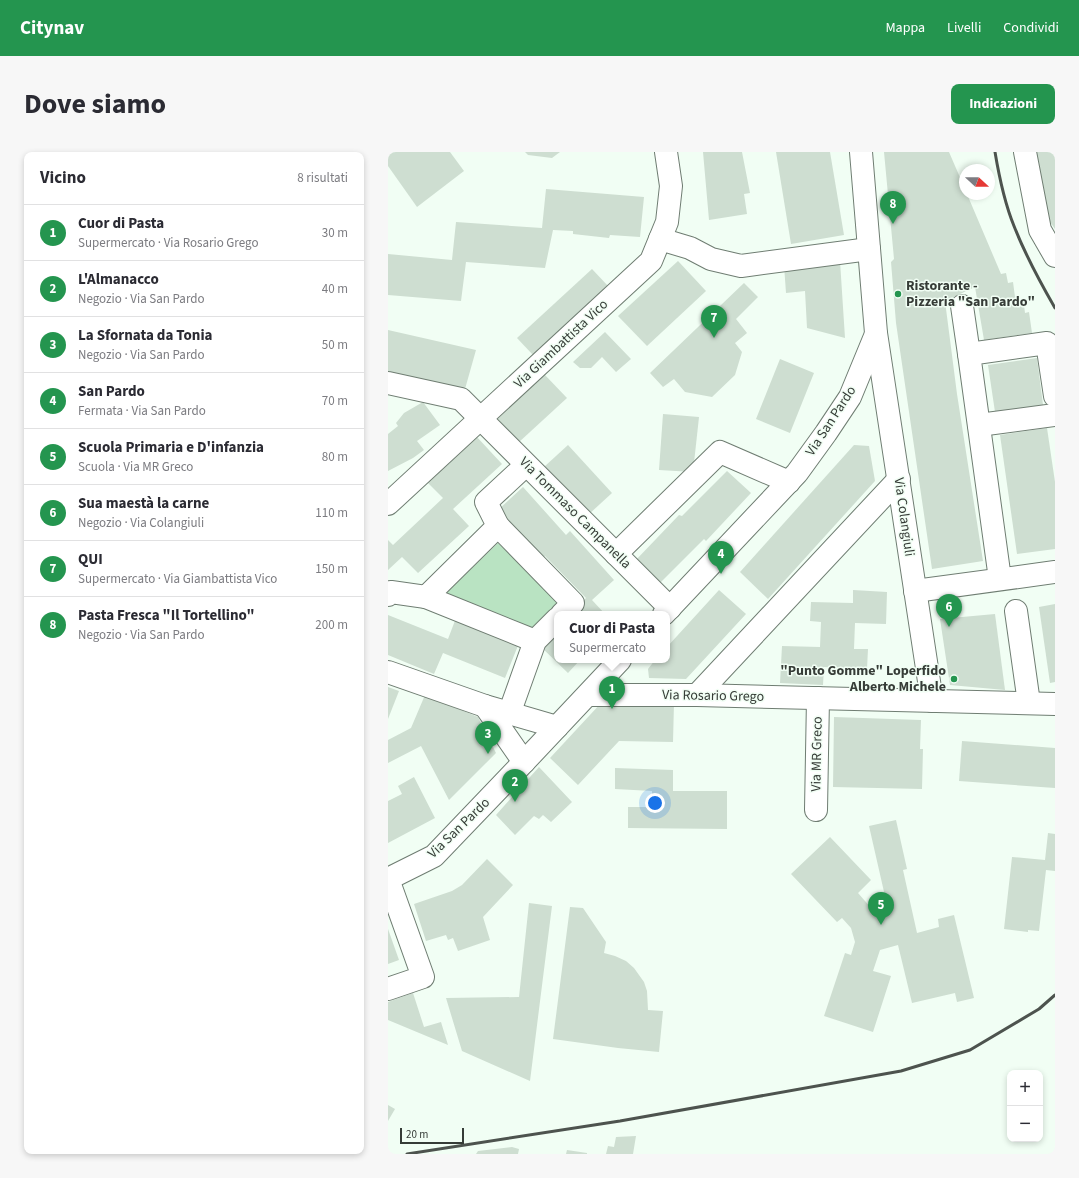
<!DOCTYPE html>
<html lang="it">
<meta charset="utf-8">
<style>
:root{--surface:#fff;--page:#f7f7f7;--text:#2b2b33;--muted:#7c7c81;--line:#e1e1e2;--accent:#24954f}
body{margin:0;font-family:"Source Sans 3",sans-serif;background:var(--page);color:var(--text)}
.controls{position:absolute;right:12px;bottom:12px;display:grid;overflow:hidden;border-radius:8px;box-shadow:0 2px 6px #0003}
.controls button{width:36px;height:36px;display:grid;place-items:center;padding:0;border:0;border-bottom:1px solid var(--line);background:var(--surface);color:var(--text);font:20px sans-serif}
.compass{position:absolute;left:571px;top:12px;width:36px;height:36px;border-radius:50%;background:var(--surface);box-shadow:0 2px 6px #0003;rotate:111deg}
.scale{position:absolute;left:12px;bottom:10px;width:64px;box-sizing:border-box;padding-left:4px;border:2px solid #363c37;border-top:0;font-size:11px;line-height:14px;white-space:nowrap;color:#363c37;-webkit-text-stroke:3px #f1fef4;paint-order:stroke}
.you{position:absolute;left:267px;top:651px;width:14px;height:14px;margin:-10px;border:3px solid #fff;border-radius:50%;background:#1a73e8;box-shadow:0 0 0 6px #1a73e833}
.badge{display:grid;place-items:center;width:26px;height:26px;border-radius:50%;background:var(--accent);color:#fff;font-size:13px;font-weight:700}
.pin{position:absolute;translate:-50% -33px;filter:drop-shadow(0 1px 2px #0008)}
.pin::after{content:'';position:absolute;top:21px;width:14px;height:12px;background:inherit;clip-path:polygon(0 0,100% 0,50% 100%)}
.popup{position:absolute;left:166px;top:459px;width:116px;height:52px;box-sizing:border-box;display:grid;place-content:center;border-radius:8px;background:var(--surface);filter:drop-shadow(0 1px 3px #0005);font-size:13px;white-space:nowrap;color:var(--muted)}
.popup b{font-size:15px;color:var(--text)}
.popup::after{content:'';position:absolute;left:50%;top:100%;margin-left:-8px;border:8px solid transparent;border-top-color:var(--surface)}
.list{margin:0;padding:0;list-style:none}
h2{display:flex;justify-content:space-between;align-items:center;height:52px;margin:0;padding:0 16px;font-size:17px}
h2 small{font-size:13px;font-weight:400;color:var(--muted)}
.list li{display:grid;grid-template-columns:26px 1fr auto;gap:12px;align-items:center;box-sizing:border-box;height:56px;padding:0 16px;border-top:1px solid var(--line)}
.list b{display:block;font-size:15px;white-space:nowrap}
.list p{margin:0;font-size:13px;white-space:nowrap;color:var(--muted)}
.list em{font-size:13px;font-style:normal;color:var(--muted)}
.map{position:relative;flex:none;width:667px;height:1002px;overflow:hidden;border-radius:8px}
header{display:flex;align-items:center;gap:24px;box-sizing:border-box;height:56px;padding:0 20px;background:var(--accent);color:#fff}
header strong{font-size:19px}
nav{display:flex;gap:22px;margin-inline-start:auto;font-size:14px}
.intro{display:flex;align-items:center;justify-content:space-between;box-sizing:border-box;height:96px;padding:0 24px}
h1{margin:0;font-size:28px}
.button{padding:10px 18px;border-radius:8px;background:var(--accent);color:#fff;font-size:14px;font-weight:700}
main{display:flex;gap:24px;padding:0 24px}
aside{flex:1;background:var(--surface);border-radius:8px;box-shadow:0 2px 6px #0003}
.map>svg:first-child{display:block}
</style>
<header>
<strong>Citynav</strong>
<nav><a>Mappa</a><a>Livelli</a><a>Condividi</a></nav>
</header>
<div class="intro"><h1>Dove siamo</h1><a class="button">Indicazioni</a></div>
<main>
<aside>
<h2>Vicino<small>8 risultati</small></h2>
<ul class="list">
<li><span class="badge">1</span><div><b>Cuor di Pasta</b><p>Supermercato · Via Rosario Grego</p></div><em>30 m</em></li>
<li><span class="badge">2</span><div><b>L'Almanacco</b><p>Negozio · Via San Pardo</p></div><em>40 m</em></li>
<li><span class="badge">3</span><div><b>La Sfornata da Tonia</b><p>Negozio · Via San Pardo</p></div><em>50 m</em></li>
<li><span class="badge">4</span><div><b>San Pardo</b><p>Fermata · Via San Pardo</p></div><em>70 m</em></li>
<li><span class="badge">5</span><div><b>Scuola Primaria e D'infanzia</b><p>Scuola · Via MR Greco</p></div><em>80 m</em></li>
<li><span class="badge">6</span><div><b>Sua maestà la carne</b><p>Negozio · Via Colangiuli</p></div><em>110 m</em></li>
<li><span class="badge">7</span><div><b>QUI</b><p>Supermercato · Via Giambattista Vico</p></div><em>150 m</em></li>
<li><span class="badge">8</span><div><b>Pasta Fresca &quot;Il Tortellino&quot;</b><p>Negozio · Via San Pardo</p></div><em>200 m</em></li>
</ul>
</aside>
<div class="map">
<svg width="667" height="1002" viewBox="0 0 667 1002">
<rect width="100%" height="100%" fill="#f1fef4"/>
<!-- green -->
<path fill="#b9e3c2" d="M110 391 172 452 144 479 55 444Z"/>
<!-- building -->
<g fill="#ceded1">
<path d="M4 0H62L76 19 29 55 0 14V3Z"/>
<path d="M137 0H172L164 6 140 3Z"/>
<path d="M315 0H354L362 41 356 42 359 62 321 68Z"/>
<path d="M388 0H442L456 83 403 92Z"/>
<path d="M496 0H561L577 37V42H579L613 122 618 121 620 131 625 130 627 145 632 146 633 154 636 153 637 161 641 160 644 181 596 188 587 135 557 149 569 242 595 409 544 417 508 171 503 110 506 107Z"/>
<path d="M643 0H667V77L652 56Z"/>
<path d="M158 37 256 45 252 85 222 83 221 86 185 82V79L165 78 157 116 78 110 73 149 0 143V102L64 108 68 70 154 76Z"/>
<path d="M290 109 318 139 259 194 230 164Z"/>
<path d="M452 109 457 186 419 176 417 139 398 141 396 113Z"/>
<path d="M204 117 220 134 145 203 129 186Z"/>
<path d="M356 131 370 145 348 167 359 181 347 191 354 200 347 223 324 245 297 240 286 227 275 235 262 221Z"/>
<path d="M0 178 88 198 77 237 0 220Z"/>
<path d="M217 180 243 207 228 220 214 205 203 216H192L185 210Z"/>
<path d="M649 206 655 253 607 260 600 213Z"/>
<path d="M392 207 426 221 402 281 368 267Z"/>
<path d="M156 222 179 246 130 291 109 266Z"/>
<path d="M35 250 52 273 29 289 36 298 25 306 0 319V282L10 274 8 271 16 261Z"/>
<path d="M275 262 311 265 305 320 271 318Z"/>
<path d="M659 276 667 330V397L629 402 612 283Z"/>
<path d="M88 284 114 312 65 357 81 374 30 421 14 405 0 418V388L5 393 55 346 39 330Z"/>
<path d="M180 293 224 341 200 363 156 315Z"/>
<path d="M466 293 481 294 487 329 380 447 352 420Z"/>
<path d="M339 319 363 341 318 389 316 387 270 433 246 410 291 363 294 364Z"/>
<path d="M135 335 178 383 182 379 226 428 204 448 217 462H183L198 446 157 404 154 407 111 357Z"/>
<path d="M331 438 358 462 298 527 261 526 260 517 267 508H279V495Z"/>
<path d="M465 438 499 440 498 472 467 471 466 497H480L479 517 436 515 435 533 392 531 394 494 432 495 433 470 422 469 423 450 465 451Z"/>
<path d="M667 452V530L662 531 651 455Z"/>
<path d="M607 462 617 538 562 533 552 467Z"/>
<path d="M0 463 60 487 68 466 131 491 117 526 55 501 46 522 0 503Z"/>
<path d="M169 477V508H192L180 521 152 494Z"/>
<path d="M0 535 11 539 0 567Z"/>
<path d="M37 543 90 565 108 601 61 648 33 594 0 611V588L23 576Z"/>
<path d="M214 550 286 551 285 590 231 589 190 633 162 606Z"/>
<path d="M446 565 533 568 532 597H535L534 637 445 635Z"/>
<path d="M574 589 667 596V636L571 629Z"/>
<path d="M151 615 184 650 163 670 155 663 151 667 146 664 127 683 108 663Z"/>
<path d="M227 616 285 618V639H339V677L240 676V655H264V639L227 637Z"/>
<path d="M26 625 47 666 0 691V649L14 642 10 634Z"/>
<path d="M508 668 519 717 515 718 529 781 551 775 550 767 566 763 586 846 569 850 567 841 524 851 510 793 492 798 485 819 503 824 485 880 436 864 457 801 463 803 467 790 463 776 454 766 449 770 403 722 442 685 483 728 470 741 484 757 499 753 481 674Z"/>
<path d="M660 681 667 682V719L658 718 651 779 640 778V780L616 777 624 705 657 708Z"/>
<path d="M99 707 125 733 95 765 102 788 70 799 65 786 60 788 58 783 38 789 26 752 64 739 74 733Z"/>
<path d="M141 751 164 754 142 929 74 899 58 846 131 845Z"/>
<path d="M182 755 195 756 218 790 216 801 227 804 238 809 246 816 256 830 259 839 260 858 275 859 271 900 230 896 165 887Z"/>
<path d="M0 777 11 808 0 812Z"/>
<path d="M25 841 36 875 53 870 60 893 0 868V850Z"/>
<path d="M0 953 7 957 0 969Z"/>
<path d="M248 984 245 1002H218L220 994 226 995 228 985Z"/>
<path d="M124 995 131 997 130 1002H88L90 999Z"/>
<path d="M179 998 199 1001V1002H178Z"/>
</g>
<g fill="none" stroke-linecap="round" stroke-linejoin="round">
<defs>
<g id="minor">
<path d="M473 0 488 181 544 549"/>
<path d="M637 0 652 78 667 104"/>
<path d="M272 87 302 96 323 107 353 114 481 97"/>
<path d="M574 154 581 202"/>
<path d="M0 231 73 247 282 456"/>
<path d="M591 273 667 263"/>
<path d="M0 352 263 109 279 70 283 34 278 0"/>
<path d="M110 374 185 451 174 462"/>
<path d="M228 402 332 300 401 330"/>
<path d="M612 427 581 202 659 191 667 244"/>
<path d="M527 439 667 420"/>
<path d="M0 443 3 440 38 445 110 374 98 350 138 313"/>
<path d="M38 445 147 489"/>
<path d="M628 459 641 551"/>
<path d="M276 462 409 321 438 281 462 245 488 182"/>
<path d="M0 520 97 554"/>
<path d="M200 543H309L667 552"/>
<path d="M309 543 511 327"/>
<path d="M121 562 147 489 169 467"/>
<path d="M136 610 97 554 169 575"/>
<path d="M428 658 430 546"/>
<path d="M0 727 46 704 136 610 232 508"/>
<path d="M0 727 35 825 0 837"/>
</g>
</defs>
<!-- minor casing -->
<use href="#minor" stroke="#6f7d72" stroke-width="24"/>
<!-- minor -->
<use href="#minor" stroke="#fff" stroke-width="22"/>
<!-- rail -->
<g stroke="#4d534e" stroke-width="3">
<path d="M607 0C611 24 617 52 626 74 637 102 652 130 667 156"/>
<path d="M19 1002 232 969 513 919 582 898 651 857 667 843"/>
</g>
</g>
<!-- markers -->
<g fill="#24954f" stroke="#f1fef4" stroke-width="1.5">
<circle cx="510" cy="142" r="4"/>
<circle cx="566" cy="527" r="4"/>
</g>
<g text-anchor="middle" dominant-baseline="central" stroke-width="3" stroke-linejoin="round" paint-order="stroke">
<!-- poi labels -->
<g font-size="14" font-weight="bold" fill="#363c37" stroke="#f1fef4" text-anchor="start">
<text x="518" y="134">Ristorante -<tspan x="518" dy="16">Pizzeria "San Pardo"</tspan></text>
<text x="558" y="519" text-anchor="end">"Punto Gomme" Loperfido<tspan x="558" dy="16">Alberto Michele</tspan></text>
</g>
<!-- street labels -->
<g font-size="14" fill="#363c37" stroke="#f1fef4">
<text transform="translate(173 192) rotate(-43)">Via Giambattista Vico</text>
<text transform="translate(443 269) rotate(-57)">Via San Pardo</text>
<text transform="translate(187 361) rotate(45)">Via Tommaso Campanella</text>
<text transform="translate(516 365) rotate(82)">Via Colangiuli</text>
<text transform="translate(325 544) rotate(1)">Via Rosario Grego</text>
<text transform="translate(429 602) rotate(-89)">Via MR Greco</text>
<text transform="translate(71 676) rotate(-44)">Via San Pardo</text>
</g>
</g>
</svg>
<div class="controls">
<button>+</button>
<button>−</button>
</div>
<svg class="compass" viewBox="-18 -18 36 36"><path d="M0-13l5 13h-10z" fill="#e53935"/><path d="M0 13l5-13h-10z" fill="#7c7c81"/></svg>
<div class="scale">20 m</div>
<div class="you"></div>
<div class="pin badge" style="left:224px;top:557px">1</div>
<div class="popup"><b>Cuor di Pasta</b>Supermercato</div>
<div class="pin badge" style="left:127px;top:650px">2</div>
<div class="pin badge" style="left:100px;top:602px">3</div>
<div class="pin badge" style="left:333px;top:422px">4</div>
<div class="pin badge" style="left:493px;top:773px">5</div>
<div class="pin badge" style="left:561px;top:475px">6</div>
<div class="pin badge" style="left:326px;top:186px">7</div>
<div class="pin badge" style="left:505px;top:72px">8</div>
</div>
</main>
